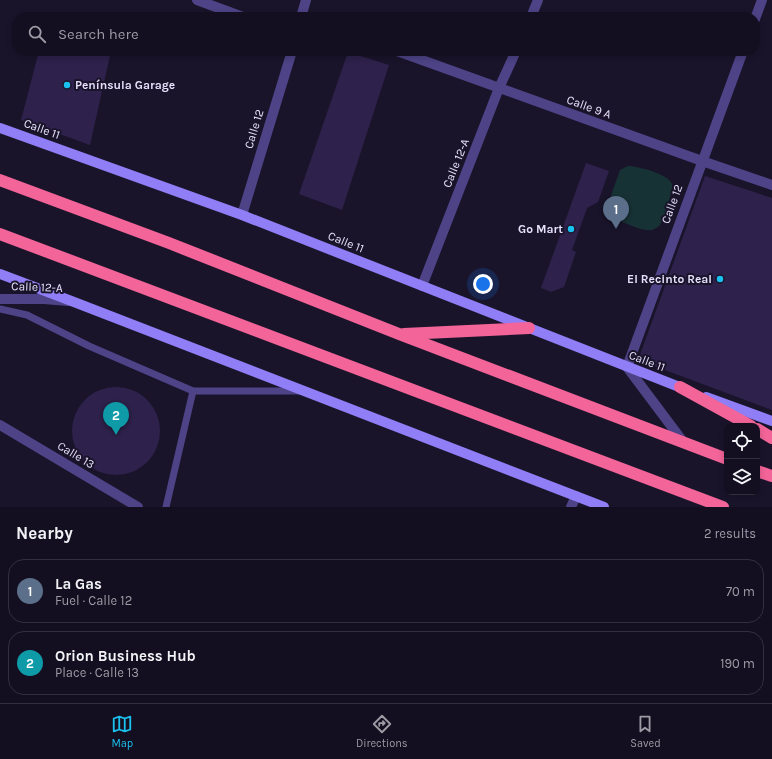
<!DOCTYPE html>
<meta charset="utf-8">
<style>
:root{--surface:#140f20;--page:#211d2d;--text:#f1f3f6;--muted:#9d9ca5;--line:#332f3e;--accent:#1bc1ee}
body{margin:0;font-family:Karla,sans-serif;background:var(--page);color:var(--text)}
.controls{position:absolute;right:12px;bottom:12px;display:grid;overflow:hidden;border-radius:8px;box-shadow:0 2px 6px #0003}
.controls button{width:36px;height:36px;display:grid;place-items:center;padding:0;border:0;border-bottom:1px solid var(--line);background:var(--surface);color:var(--text);font:20px sans-serif}
.you{position:absolute;left:483px;top:284px;width:14px;height:14px;margin:-10px;border:3px solid #fff;border-radius:50%;background:#1a73e8;box-shadow:0 0 0 6px #1a73e833}
.badge{display:grid;place-items:center;width:26px;height:26px;border-radius:50%;background:var(--accent);color:#fff;font-size:13px;font-weight:700}
.pin{position:absolute;translate:-50% -33px;filter:drop-shadow(0 1px 2px #0008)}
.pin::after{content:'';position:absolute;top:21px;width:14px;height:12px;background:inherit;clip-path:polygon(0 0,100% 0,50% 100%)}
.list{margin:0;padding:0;list-style:none}
h2{display:flex;justify-content:space-between;align-items:center;height:52px;margin:0;padding:0 16px;font-size:17px}
h2 small{font-size:13px;font-weight:400;color:var(--muted)}
.list li{display:grid;grid-template-columns:26px 1fr auto;gap:12px;align-items:center;box-sizing:border-box;height:64px;margin:0 8px 8px;padding:0 8px;border:1px solid var(--line);border-radius:16px}
.list b{display:block;font-size:15px;white-space:nowrap}
.list p{margin:0;font-size:13px;white-space:nowrap;color:var(--muted)}
.list em{font-size:13px;font-style:normal;color:var(--muted)}
.icon{flex:none;width:22px;height:22px;fill:none;stroke:currentColor;stroke-width:2;stroke-linecap:round;stroke-linejoin:round}
.map{position:relative;flex:none;width:772px;height:507px;overflow:hidden}
.search{position:absolute;background:var(--surface);box-shadow:0 2px 6px #0003;left:12px;right:12px;top:12px;height:44px;display:flex;align-items:center;gap:10px;box-sizing:border-box;padding:0 14px;border-radius:16px;color:var(--muted);font-size:15px}
.sheet{height:196px;background:var(--surface)}
nav{display:flex;justify-content:space-around;align-items:center;box-sizing:border-box;height:56px;border-top:1px solid var(--line);background:var(--surface);font-size:11px;color:var(--muted)}
nav a{display:grid;justify-items:center;gap:2px}
nav .on{color:var(--accent)}
.map>svg:first-child{display:block}
</style>
<div class="map">
<svg width="772" height="507" viewBox="0 0 772 507">
<rect width="100%" height="100%" fill="#1a142b"/>
<!-- green -->
<path fill="#173235" d="M628 166C637 166 669 174 672 184 673 190 664 220 660 225 658 227 655 229 652 230 642 232 621 221 611 217L608 210V204L620 170Z"/>
<!-- building -->
<g fill="#2e214b">
<path d="M49 12 67 16V17H48Z"/>
<path d="M39 51H111L90 145 21 120Z"/>
<path d="M348 52 389 65 342 210 299 194Z"/>
<path d="M586 163 609 171 598 202 587 208 572 250 576 252 564 287 551 292 541 288Z"/>
<path d="M705 176 772 198V410L638 360Z"/>
<circle cx="116" cy="431" r="44"/>
</g>
<g fill="none" stroke-linecap="round" stroke-linejoin="round">
<!-- lane -->
<g stroke="#4d4386" stroke-width="7">
<path d="M0 309 27 315 89 346 193 391H299"/>
<path d="M166 507 193 391"/>
</g>
<!-- street -->
<g stroke="#4d4386" stroke-width="10">
<path d="M197 0 243 17"/>
<path d="M301 17 306 0"/>
<path d="M531 17 538 0"/>
<path d="M755 19 762 0"/>
<path d="M397 51 702 161 772 185"/>
<path d="M242 215 292 51"/>
<path d="M422 286 499 88 516 51"/>
<path d="M0 299H44L68 301"/>
<path d="M0 425 138 507"/>
<path d="M684 443 627 367 743 51"/>
<path d="M571 507 576 496"/>
</g>
<!-- secondary -->
<g stroke="#8f7ef5" stroke-width="10">
<path d="M0 128 242 215 687 390"/>
<path d="M0 274 74 302 604 507"/>
<path d="M706 397 772 421"/>
</g>
<!-- highway -->
<g stroke="#f36499" stroke-width="12">
<path d="M0 180 169 243 399 334 727 459"/>
<path d="M0 234 723 507"/>
<path d="M404 334 529 328"/>
<path d="M680 387 751 426"/>
<path d="M757 429 772 438"/>
<path d="M757 471 772 476"/>
</g>
</g>
<!-- markers -->
<g fill="#1bc1ee" stroke="#1a142b" stroke-width="1.5">
<circle cx="67" cy="85" r="4"/>
<circle cx="571" cy="229" r="4"/>
<circle cx="720" cy="279" r="4"/>
</g>
<g text-anchor="middle" dominant-baseline="central" stroke-width="4" stroke-linejoin="round" paint-order="stroke">
<!-- poi labels -->
<g font-size="12" font-weight="bold" fill="#e6e0fd" stroke="#1a142b" text-anchor="end">
<text x="75" y="85" text-anchor="start">Península Garage</text>
<text x="563" y="229">Go Mart</text>
<text x="712" y="279">El Recinto Real</text>
</g>
<!-- street labels -->
<g font-size="12" fill="#e6e0fd" stroke="#1a142b">
<text transform="translate(589 107) rotate(20)">Calle 9 A</text>
<text transform="translate(42 129) rotate(20)">Calle 11</text>
<text transform="translate(254 129) rotate(-73)">Calle 12</text>
<text transform="translate(456 163) rotate(-68)">Calle 12-A</text>
<text transform="translate(672 204) rotate(-70)">Calle 12</text>
<text transform="translate(346 242) rotate(22)">Calle 11</text>
<text transform="translate(37 287) rotate(2)">Calle 12-A</text>
<text transform="translate(647 361) rotate(21)">Calle 11</text>
<text transform="translate(76 455) rotate(31)">Calle 13</text>
</g>
</g>
</svg>
<div class="controls">
<button><svg class="icon" aria-label="locate" viewBox="0 0 24 24"><circle cx="12" cy="12" r="6"/><path d="M12 2v4M12 18v4M2 12h4M18 12h4"/></svg></button>
<button><svg class="icon" aria-label="layers" viewBox="0 0 24 24"><path d="M12 4l9 5-9 5-9-5zM3 14l9 5 9-5"/></svg></button>
</div>
<div class="you"></div>
<div class="pin badge" style="left:616px;top:229px;background:#5c6f8a">1</div>
<div class="pin badge" style="left:116px;top:435px;background:#0f9aa8">2</div>
<div class="search"><svg class="icon" aria-label="search" viewBox="0 0 24 24"><circle cx="10" cy="10" r="6"/><path d="M15 15l6 6"/></svg>Search here</div>
</div>
<section class="sheet">
<h2>Nearby<small>2 results</small></h2>
<ul class="list">
<li><span class="badge" style="background:#5c6f8a">1</span><div><b>La Gas</b><p>Fuel · Calle 12</p></div><em>70 m</em></li>
<li><span class="badge" style="background:#0f9aa8">2</span><div><b>Orion Business Hub</b><p>Place · Calle 13</p></div><em>190 m</em></li>
</ul>
</section>
<nav>
<a class="on"><svg class="icon" aria-label="map" viewBox="0 0 24 24"><path d="M3 6l6-2 6 2 6-2v14l-6 2-6-2-6 2zM9 4v14M15 6v14"/></svg>Map</a>
<a><svg class="icon" aria-label="directions" viewBox="0 0 24 24"><path d="M12 3l9 9-9 9-9-9zM9 14v-3h6M13 9l2 2-2 2"/></svg>Directions</a>
<a><svg class="icon" aria-label="saved" viewBox="0 0 24 24"><path d="M7 4h10v16l-5-4-5 4z"/></svg>Saved</a>
</nav>
